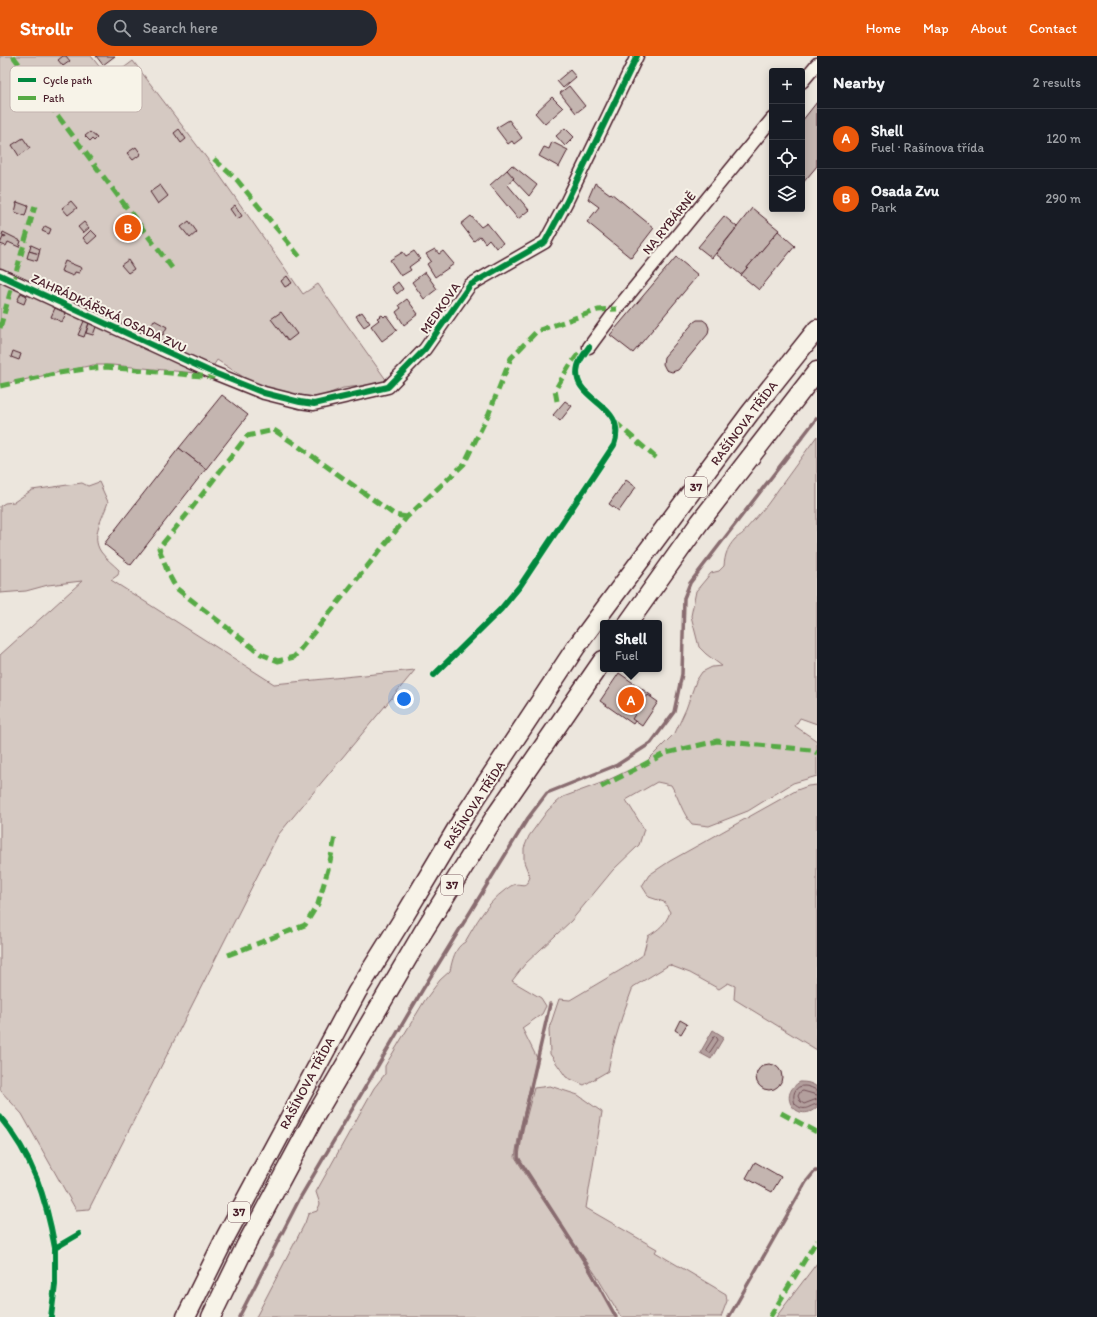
<!DOCTYPE html>
<meta charset="utf-8">
<style>
:root{--surface:#171b24;--page:#242831;--text:#f1f3f6;--muted:#9ea1a6;--line:#363941;--accent:#ea580c}
body{margin:0;font-family:Itim,sans-serif;background:var(--page);color:var(--text)}
.controls{position:absolute;right:12px;top:12px;display:grid;overflow:hidden;border-radius:4px;box-shadow:0 2px 10px #0003}
.controls button{width:36px;height:36px;display:grid;place-items:center;padding:0;border:0;border-bottom:1px solid var(--line);background:var(--surface);color:var(--text);font:20px sans-serif}
.you{position:absolute;left:404px;top:643px;width:14px;height:14px;margin:-10px;border:3px solid #fff;border-radius:50%;background:#1a73e8;box-shadow:0 0 0 6px #1a73e833}
.badge{display:grid;place-items:center;width:26px;height:26px;border-radius:50%;background:var(--accent);color:#fff;font-size:13px;font-weight:700}
.pin{position:absolute;translate:-50% -50%;border:2px solid #fff;box-shadow:0 1px 4px #0006}
.popup{position:absolute;left:600px;top:564px;width:62px;height:52px;box-sizing:border-box;display:grid;place-content:center;border-radius:4px;background:var(--surface);filter:drop-shadow(0 1px 3px #0005);font-size:13px;white-space:nowrap;color:var(--muted)}
.popup b{font-size:15px;color:var(--text)}
.popup::after{content:'';position:absolute;left:50%;top:100%;margin-left:-8px;border:8px solid transparent;border-top-color:var(--surface)}
.list{margin:0;padding:0;list-style:none}
h2{display:flex;justify-content:space-between;align-items:center;height:52px;margin:0;padding:0 16px;font-size:17px}
h2 small{font-size:13px;font-weight:400;color:var(--muted)}
.list li{display:grid;grid-template-columns:26px 1fr auto;gap:12px;align-items:center;box-sizing:border-box;height:60px;padding:0 16px;border-top:1px solid var(--line)}
.list b{display:block;font-size:15px;white-space:nowrap}
.list p{margin:0;font-size:13px;white-space:nowrap;color:var(--muted)}
.list em{font-size:13px;font-style:normal;color:var(--muted)}
.icon{flex:none;width:22px;height:22px;fill:none;stroke:currentColor;stroke-width:2;stroke-linecap:round;stroke-linejoin:round}
.map{position:relative;flex:none;width:817px;height:1261px;overflow:hidden}
header{display:flex;align-items:center;gap:24px;box-sizing:border-box;height:56px;padding:0 20px;background:var(--accent);color:#fff}
header strong{font-size:19px}
nav{display:flex;gap:22px;margin-inline-start:auto;font-size:14px}
.search{width:280px;height:36px;background:var(--page);display:flex;align-items:center;gap:10px;box-sizing:border-box;padding:0 14px;border-radius:22px;color:var(--muted);font-size:15px}
main{display:flex}
aside{flex:1;background:var(--surface)}
.map>svg:first-child{display:block}
</style>
<header>
<strong>Strollr</strong>
<div class="search"><svg class="icon" aria-label="search" viewBox="0 0 24 24"><circle cx="10" cy="10" r="6"/><path d="M15 15l6 6"/></svg>Search here</div>
<nav><a>Home</a><a>Map</a><a>About</a><a>Contact</a></nav>
</header>
<main>
<div class="map">
<svg width="817" height="1261" viewBox="0 0 817 1261">
<rect width="100%" height="100%" fill="#ece6dd"/>
<filter id="ink" filterUnits="userSpaceOnUse"><feTurbulence type="fractalNoise" baseFrequency=".025" numOctaves="2"/><feDisplacementMap in="SourceGraphic" scale="8" xChannelSelector="R" yChannelSelector="G"/><feConvolveMatrix kernelMatrix="1 2 1 2 8 2 1 2 1" color-interpolation-filters="sRGB"/></filter>
<g filter="url(#ink)">
<!-- green -->
<g fill="#d5c9c2" stroke="#907476">
<path d="M0 0H91L109 23 133 5 218 117 303 238 318 228 387 325 369 329 343 332 312 344 276 338 251 326 217 304 212 312 206 318 112 309H93L0 329Z"/>
<path d="M817 380V668L800 662 795 670 817 685V720L793 727 748 755 709 770 692 768C682 757 679 742 671 729L657 726 626 744 644 773 639 789 613 814 571 865 525 908 512 925 541 942 546 950 542 958 522 972 537 1002 519 1077 515 1101 528 1122 568 1181 600 1233 615 1261H256L305 1167 308 1158 317 1155 320 1148 316 1136 374 1032 385 1018V1010L425 944 440 924 450 915C452 905 455 891 465 886 476 867 486 848 505 834 507 833 510 830 513 829 522 826 525 834 530 821L524 806V792L529 780 548 754 563 741 604 726 646 706 675 677 686 653 696 625 702 616 712 611 722 610 706 598 699 591 691 560 696 535 711 517 719 515 724 510C725 499 727 492 735 483 740 479 744 478 747 472L767 449Z"/>
<path d="M99 426 108 446C103 462 90 480 101 496 106 503 113 508 119 514L118 519 111 524 274 628 415 614 278 779 89 1153 76 1154 22 1058 0 1034V599L82 525 48 529 26 535 0 537V450L5 447 14 446 32 434 82 427 88 430Z"/>
<path d="M817 729V994L734 943 735 930 728 927 719 933 690 917 669 909 633 931 622 961 613 991 608 1015 584 1029 566 1021 550 998 549 973 559 943 570 944 624 912 643 899 648 880C658 874 666 868 670 856L664 846 649 841 642 830 649 819 670 805 797 734 808 730Z"/>
<path d="M550 1030 578 1039 602 1056 586 1152 657 1193 655 1196 726 1238 727 1245 721 1261H621L596 1219 527 1119 519 1100 523 1074 534 1032Z"/>
<path d="M817 1207V1261H776Z"/>
</g>
<!-- water -->
<g fill="#b39f9d" stroke="#896c6f">
<path d="M713 974 724 981 711 1003 700 997Z"/>
<path d="M800 1026C807 1026 812 1027 817 1031V1051C799 1069 775 1040 800 1026Z"/>
</g>
<g fill="none" stroke-linecap="round" stroke-linejoin="round">
<!-- shore -->
<g stroke="#745259" stroke-width="1">
<path d="M715 980 717 982 718 984 710 996 708 997 706 994Z"/>
<path d="M817 1034C813 1033 810 1030 805 1030 794 1029 792 1040 795 1048 805 1057 808 1050 817 1048"/>
<path d="M817 1039 803 1035 800 1036 798 1040 800 1045 804 1048 817 1043"/>
</g>
<!-- stream -->
<g stroke="#896c6f" stroke-width="3.5">
<path d="M550 948 522 1071 518 1095V1102L590 1214 616 1261"/>
<path d="M239 1261 300 1142 423 933 528 762 547 737 617 709 651 687 674 656 682 618 684 542 690 527 817 362"/>
<path d="M729 1261 806 1126 815 1115H817"/>
</g>
</g>
<!-- building -->
<g fill="#c4b5b0" stroke="#4a1f2b">
<path d="M63 0H66L70 5 63 10 58 4Z"/>
<path d="M96 0H115L103 9Z"/>
<path d="M81 12 86 19 79 24 74 18Z"/>
<path d="M570 14 576 21 563 32 557 25Z"/>
<path d="M569 30 585 50 576 57 560 37Z"/>
<path d="M93 35 98 42 91 47 86 40Z"/>
<path d="M104 37 109 43 103 48 98 42Z"/>
<path d="M552 41 563 52 545 68 535 57Z"/>
<path d="M817 46V110L802 128V65Z"/>
<path d="M509 64 522 82 514 88 512 85 508 88 496 72Z"/>
<path d="M565 72 574 81 565 90 556 80Z"/>
<path d="M179 73 186 83 181 87 174 77Z"/>
<path d="M90 76 97 82 94 85 92 83 90 85 85 80Z"/>
<path d="M23 82 30 92 19 100 12 89Z"/>
<path d="M552 86 568 94 559 111 539 100 544 91 549 93Z"/>
<path d="M136 91 141 98 133 104 127 97Z"/>
<path d="M512 109 537 129 529 140 513 123 507 114Z"/>
<path d="M507 114 514 122 507 128 529 154 518 163 490 129Z"/>
<path d="M595 127 610 138 611 137 654 172 631 202 587 166 599 151 588 143Z"/>
<path d="M160 129 168 140 158 148 150 136Z"/>
<path d="M71 145 77 152 68 159 62 152Z"/>
<path d="M17 146 28 150 25 160 15 156 17 148H16Z"/>
<path d="M235 149 242 160 237 163 230 153Z"/>
<path d="M752 152 779 174 741 219 716 198Z"/>
<path d="M471 160 481 171 487 167 503 187 496 192 489 183 485 187 480 180 474 185 461 168Z"/>
<path d="M724 160 737 171 712 202 698 191Z"/>
<path d="M189 165 197 176 190 182 181 171Z"/>
<path d="M84 166 89 172 83 177 78 171Z"/>
<path d="M45 170 51 173 49 178 42 175Z"/>
<path d="M91 174 97 180 88 188 83 182Z"/>
<path d="M778 175 795 190 759 234 741 219Z"/>
<path d="M3 176 21 185 19 191 8 186 6 190 0 188 3 181 5 182 6 180 2 179Z"/>
<path d="M31 189 40 193 39 198 29 195Z"/>
<path d="M435 193 439 198 443 195 454 208 435 221 427 208 431 205 426 198Z"/>
<path d="M29 195 39 198 37 205 27 202Z"/>
<path d="M414 195 420 203 409 211 411 214 401 220 390 204 403 196 406 200Z"/>
<path d="M676 201 698 219 633 297 610 279Z"/>
<path d="M128 204 134 213 128 217 121 209Z"/>
<path d="M65 205 82 212 79 217 75 216 73 220 61 215Z"/>
<path d="M425 216 437 233 424 243 412 226Z"/>
<path d="M287 220 292 227 285 231 281 225Z"/>
<path d="M398 226 403 233 397 238 392 231Z"/>
<path d="M21 237 27 240 24 248 17 245Z"/>
<path d="M407 243 418 258 404 269 396 256 401 252 399 249Z"/>
<path d="M55 252 66 257 62 266 51 261Z"/>
<path d="M281 256 297 278 288 285 271 263Z"/>
<path d="M362 256 370 267 364 271 356 260Z"/>
<path d="M382 259 384 261 386 259 397 274 382 285 371 270 379 264 377 262Z"/>
<path d="M154 264 167 271 163 279 149 272Z"/>
<path d="M697 264H703L707 267 709 272 708 278 678 314 672 316 666 314 663 308 664 301 694 266Z"/>
<path d="M84 265 89 267 84 281 78 279Z"/>
<path d="M89 267 96 271 93 279 86 277Z"/>
<path d="M13 295 21 298 19 304 11 301Z"/>
<path d="M222 339 248 359 206 413 179 392Z"/>
<path d="M565 345 572 350 560 365 553 359Z"/>
<path d="M179 392 206 413 131 509 104 488Z"/>
<path d="M626 424 636 431 619 455 609 448Z"/>
<path d="M619 617 652 640 633 668 600 645Z"/>
<path d="M648 639 658 646 642 670 632 663Z"/>
<path d="M680 964 687 968 681 978 675 974Z"/>
<circle cx="769" cy="1021" r="13"/>
<path d="M755 1106 781 1121 772 1136 746 1122Z"/>
</g>
<g fill="none" stroke-linecap="round" stroke-linejoin="round">
<defs>
<g id="street">
<path d="M802 26 817 8"/>
<path d="M0 219 209 315 264 337 300 346 314 348 388 331 425 293 470 229 545 186 566 147 637 0"/>
<path d="M589 291 617 253 772 63"/>
</g>
<g id="primary">
<path d="M628 567 700 466 817 315"/>
<path d="M186 1261 226 1180 357 936 402 864 463 762 576 591 750 357 817 273"/>
<path d="M211 1261 246 1189 314 1062 423 876 496 759 603 604"/>
</g>
</defs>
<!-- street casing -->
<use href="#street" stroke="#4a1f2b" stroke-width="15"/>
<!-- primary casing -->
<use href="#primary" stroke="#4a1f2b" stroke-width="21"/>
<!-- street -->
<use href="#street" stroke="#f7f3e8" stroke-width="12"/>
<!-- primary -->
<use href="#primary" stroke="#f7f3e8" stroke-width="18"/>
<!-- quiet -->
<g stroke="#57aa44" stroke-width="5" stroke-dasharray="10 5" stroke-linecap="butt">
<path d="M13 0 172 212"/>
<path d="M214 103 237 124 300 201"/>
<path d="M0 272 35 150"/>
<path d="M0 330 59 317 85 313 106 311 212 321 214 319"/>
<path d="M557 345 555 334 570 309 580 296"/>
<path d="M615 366 656 402"/>
<path d="M407 461 395 459 298 390 274 374 247 380 188 457 159 492 168 517 176 532 261 598 278 605 294 601 407 461 464 408 489 357 511 302 537 275 598 254 617 253"/>
<path d="M601 731 666 697 717 685 812 694 817 697"/>
<path d="M228 899 305 869 318 848 329 810 335 781"/>
<path d="M781 1057 817 1076"/>
<path d="M770 1261 817 1184"/>
</g>
<defs>
<g id="cycleway">
<path d="M0 219 209 315 264 337 300 346 314 348 388 331 425 293 470 229 545 186 566 147 637 0"/>
<path d="M434 619 501 553 520 530 614 389C629 346 569 346 578 310 580 303 585 297 589 291"/>
<path d="M0 1061C33 1100 46 1142 55 1192"/>
<path d="M51 1261 55 1229V1192L79 1178"/>
</g>
</defs>
<!-- cycleway casing -->
<use href="#cycleway" stroke="#f7f3e8" stroke-width="8"/>
<!-- cycleway -->
<use href="#cycleway" stroke="#00873e" stroke-width="6"/>
</g>
</g>
<g text-anchor="middle" dominant-baseline="central" stroke-width="4" stroke-linejoin="round" paint-order="stroke">
<!-- shield labels -->
<g fill="#f7f3e8" stroke="#7e5f64" stroke-width="1">
<rect x="685" y="421" width="22" height="20" rx="3"/>
<rect x="441" y="819" width="22" height="20" rx="3"/>
<rect x="228" y="1146" width="22" height="20" rx="3"/>
</g>
<g font-size="12" font-weight="bold" fill="#4a1f2b">
<text x="696" y="431">37</text>
<text x="452" y="829">37</text>
<text x="239" y="1156">37</text>
</g>
<!-- street labels -->
<g font-size="13" fill="#4a1f2b" stroke="#f7f3e8">
<text transform="translate(669 167) rotate(-51)">NA RYBÁRNĚ</text>
<text transform="translate(440 252) rotate(-55)">MEDKOVA</text>
<text transform="translate(109 257) rotate(25)">ZAHRÁDKÁŘSKÁ OSADA ZVU</text>
<text transform="translate(744 367) rotate(-53)">RAŠÍNOVA TŘÍDA</text>
<text transform="translate(474 749) rotate(-57)">RAŠÍNOVA TŘÍDA</text>
<text transform="translate(307 1027) rotate(-62)">RAŠÍNOVA TŘÍDA</text>
</g>
</g>
<!-- legend -->
<rect x="10" y="10" width="132" height="46" rx="6" fill="#f7f3e8" stroke="#c3b3af" stroke-width="1"/>
<rect x="18" y="22" width="18" height="4" fill="#00873e"/>
<rect x="18" y="40" width="18" height="4" fill="#57aa44"/>
<g font-size="11" fill="#4a1f2b">
<text x="43" y="28">Cycle path</text>
<text x="43" y="46">Path</text>
</g>
</svg>
<div class="controls">
<button>+</button>
<button>−</button>
<button><svg class="icon" aria-label="locate" viewBox="0 0 24 24"><circle cx="12" cy="12" r="6"/><path d="M12 2v4M12 18v4M2 12h4M18 12h4"/></svg></button>
<button><svg class="icon" aria-label="layers" viewBox="0 0 24 24"><path d="M12 4l9 5-9 5-9-5zM3 14l9 5 9-5"/></svg></button>
</div>
<div class="you"></div>
<div class="pin badge" style="left:631px;top:644px">A</div>
<div class="popup"><b>Shell</b>Fuel</div>
<div class="pin badge" style="left:128px;top:172px">B</div>
</div>
<aside>
<h2>Nearby<small>2 results</small></h2>
<ul class="list">
<li><span class="badge">A</span><div><b>Shell</b><p>Fuel · Rašínova třída</p></div><em>120 m</em></li>
<li><span class="badge">B</span><div><b>Osada Zvu</b><p>Park</p></div><em>290 m</em></li>
</ul>
</aside>
</main>
